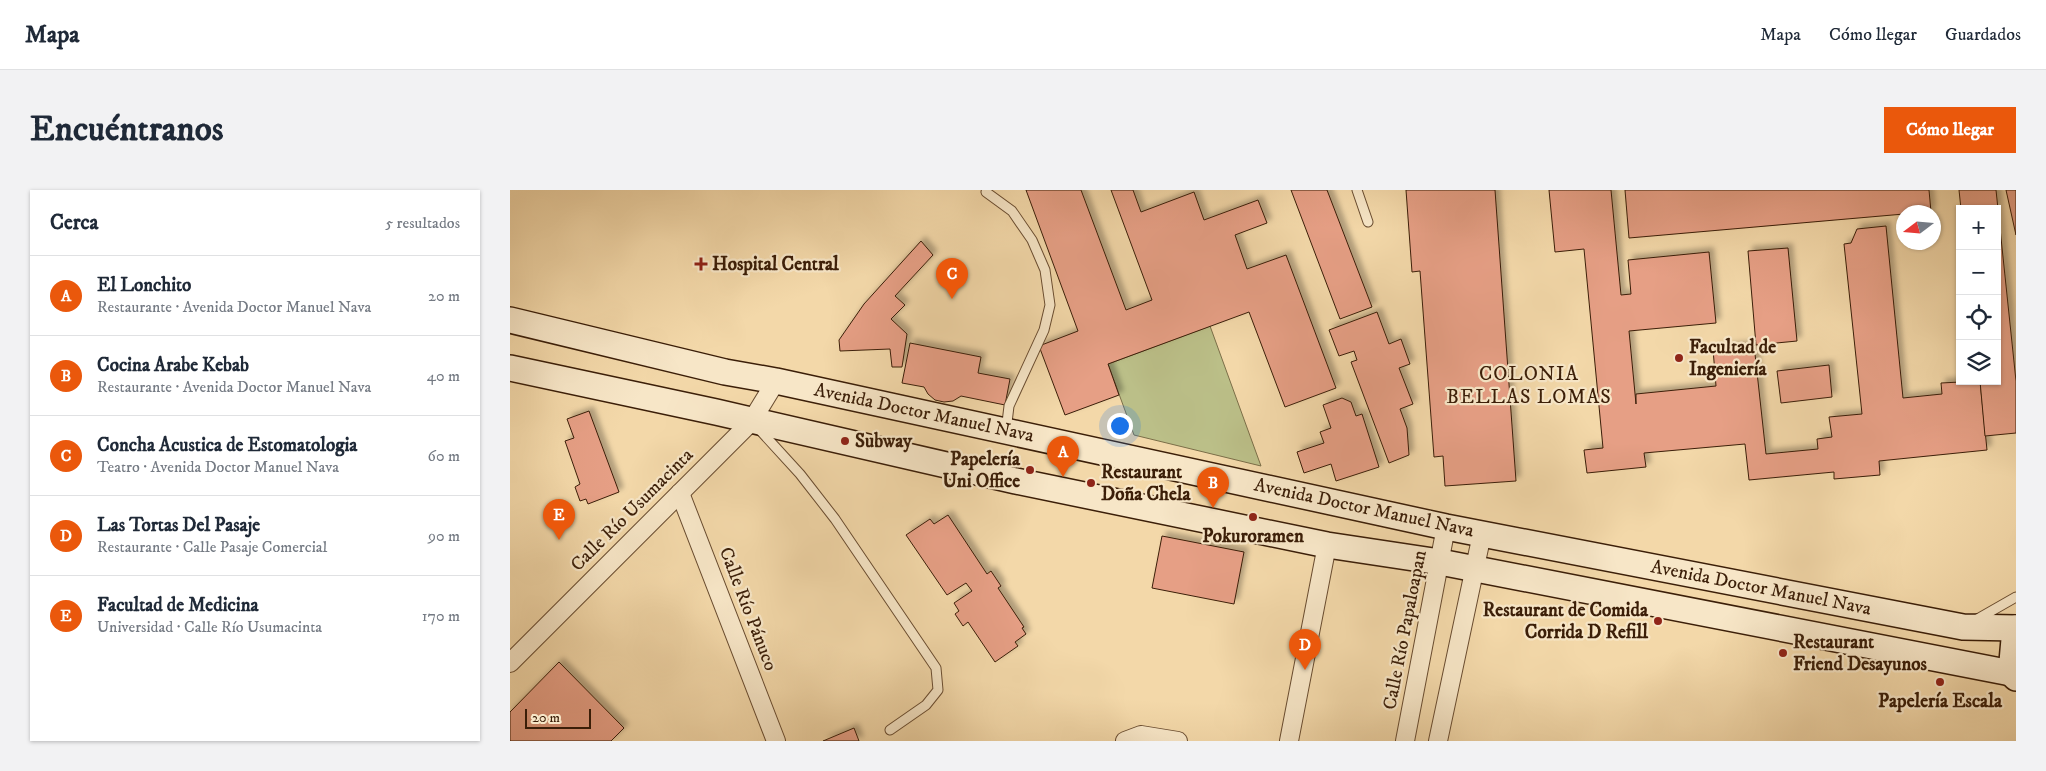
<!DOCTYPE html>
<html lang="es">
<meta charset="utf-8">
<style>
:root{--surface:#fff;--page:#f2f2f3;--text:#1f2937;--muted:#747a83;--line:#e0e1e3;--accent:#ea580c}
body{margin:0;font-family:"IM FELL DW Pica",serif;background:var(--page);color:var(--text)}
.controls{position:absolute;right:15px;top:15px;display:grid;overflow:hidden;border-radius:0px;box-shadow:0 1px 4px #0004}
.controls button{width:45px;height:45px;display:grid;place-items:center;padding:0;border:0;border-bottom:1px solid var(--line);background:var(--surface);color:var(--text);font:25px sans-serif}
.compass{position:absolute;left:1386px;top:15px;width:45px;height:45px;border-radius:50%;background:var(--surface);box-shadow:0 1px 4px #0004;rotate:254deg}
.scale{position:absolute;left:15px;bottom:12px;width:66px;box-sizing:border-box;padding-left:5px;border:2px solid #3b1e08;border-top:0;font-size:14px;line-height:18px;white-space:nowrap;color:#3b1e08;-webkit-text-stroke:4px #f7e6c7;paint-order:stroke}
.you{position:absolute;left:609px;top:235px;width:18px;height:18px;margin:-12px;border:4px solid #fff;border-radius:50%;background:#1a73e8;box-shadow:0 0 0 8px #1a73e833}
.badge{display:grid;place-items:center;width:32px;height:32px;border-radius:50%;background:var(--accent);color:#fff;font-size:16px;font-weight:700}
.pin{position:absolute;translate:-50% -41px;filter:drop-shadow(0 1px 2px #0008)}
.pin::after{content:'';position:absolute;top:26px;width:18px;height:15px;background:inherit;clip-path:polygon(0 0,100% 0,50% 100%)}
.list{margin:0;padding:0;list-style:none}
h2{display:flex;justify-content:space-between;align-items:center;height:65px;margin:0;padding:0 20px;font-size:21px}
h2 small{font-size:16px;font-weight:400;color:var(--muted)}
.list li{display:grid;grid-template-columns:32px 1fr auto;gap:15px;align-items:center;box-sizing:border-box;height:80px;padding:0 20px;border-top:1px solid var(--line)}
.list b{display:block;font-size:19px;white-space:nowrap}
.list p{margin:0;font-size:16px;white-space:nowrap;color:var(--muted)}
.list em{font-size:16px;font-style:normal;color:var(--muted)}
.icon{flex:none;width:28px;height:28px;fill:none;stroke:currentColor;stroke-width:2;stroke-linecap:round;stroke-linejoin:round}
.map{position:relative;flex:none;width:1506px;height:551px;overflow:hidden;border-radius:0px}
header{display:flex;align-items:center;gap:30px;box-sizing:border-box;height:70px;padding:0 25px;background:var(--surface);border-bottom:1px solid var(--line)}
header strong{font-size:24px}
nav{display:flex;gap:28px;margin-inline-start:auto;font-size:18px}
.intro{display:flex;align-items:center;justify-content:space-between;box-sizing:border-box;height:120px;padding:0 30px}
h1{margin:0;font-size:35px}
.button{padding:12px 22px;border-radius:0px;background:var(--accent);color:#fff;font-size:18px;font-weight:700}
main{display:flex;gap:30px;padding:0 30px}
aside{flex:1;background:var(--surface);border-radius:0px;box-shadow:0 1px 4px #0004}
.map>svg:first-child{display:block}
</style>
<header>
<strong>Mapa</strong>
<nav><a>Mapa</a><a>Cómo llegar</a><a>Guardados</a></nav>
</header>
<div class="intro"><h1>Encuéntranos</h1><a class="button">Cómo llegar</a></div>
<main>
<aside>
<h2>Cerca<small>5 resultados</small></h2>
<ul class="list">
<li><span class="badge">A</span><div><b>El Lonchito</b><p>Restaurante · Avenida Doctor Manuel Nava</p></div><em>20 m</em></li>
<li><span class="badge">B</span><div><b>Cocina Arabe Kebab</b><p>Restaurante · Avenida Doctor Manuel Nava</p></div><em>40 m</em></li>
<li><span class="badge">C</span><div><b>Concha Acustica de Estomatologia</b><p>Teatro · Avenida Doctor Manuel Nava</p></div><em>60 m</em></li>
<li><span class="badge">D</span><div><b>Las Tortas Del Pasaje</b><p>Restaurante · Calle Pasaje Comercial</p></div><em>90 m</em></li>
<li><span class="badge">E</span><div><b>Facultad de Medicina</b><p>Universidad · Calle Río Usumacinta</p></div><em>170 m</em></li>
</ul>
</aside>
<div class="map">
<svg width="1506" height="551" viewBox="0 0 1506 551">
<defs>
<filter id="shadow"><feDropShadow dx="4.5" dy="-4.5" stdDeviation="2.5" flood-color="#0004"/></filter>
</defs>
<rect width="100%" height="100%" fill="#f3d8a9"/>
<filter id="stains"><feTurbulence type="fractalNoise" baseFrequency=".004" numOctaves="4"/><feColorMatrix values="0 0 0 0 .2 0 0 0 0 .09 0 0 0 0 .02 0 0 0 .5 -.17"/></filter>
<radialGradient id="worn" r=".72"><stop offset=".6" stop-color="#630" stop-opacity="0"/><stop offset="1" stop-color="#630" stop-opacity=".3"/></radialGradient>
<!-- green -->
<path fill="#bbbf88" stroke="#7b6e48" d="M700 136 751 276 624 245 598 174Z"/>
<!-- building -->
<g fill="#e69f85" stroke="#3b1e08" filter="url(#shadow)">
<path d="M516 0H571L616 120 642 110 601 0H623L631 22 684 2 694 30 748 10 757 33 725 45 737 79 776 65 826 198 775 217 739 122 598 174 609 205 555 225 529 156 568 141Z"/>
<path d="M781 0H817L862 117 830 129Z"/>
<path d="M896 0H985L1006 291 935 296 933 266 924 267 910 81 902 82Z"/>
<path d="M1039 0H1101L1111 105 1121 104 1118 70 1199 62 1206 133 1119 141 1126 214V204L1206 196 1203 159 1244 155 1256 264 1308 259 1307 249 1322 247 1319 227 1352 224 1334 54 1341 53 1347 39 1376 36 1393 208 1432 204 1431 193 1470 191 1477 260 1369 271 1370 285 1324 289V282L1239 290 1235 254 1134 263 1136 277 1077 283 1074 260 1093 258 1074 59 1045 62Z"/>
<path d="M1115 0H1419L1421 22H1394V24L1119 48Z"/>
<path d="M1449 0H1486L1506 191V243L1475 246 1470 191H1487V19H1451Z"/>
<path d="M1496 0H1506V45Z"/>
<path d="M411 51 423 65 385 106 395 115 381 129 397 144 392 177H382L380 159 330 161 329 150 354 114Z"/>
<path d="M1278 58 1287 151 1246 155 1238 61Z"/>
<path d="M867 122 879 154 891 149 900 174 889 178 903 214 890 219 897 238 899 265 879 273 841 172 847 170 844 161 829 166 819 140Z"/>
<path d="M400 153 471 167 468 183 500 189 495 215 451 206 443 211 434 212 425 210 418 204 414 197 392 193Z"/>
<path d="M1319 175 1322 207 1271 213 1267 181Z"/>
<path d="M832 208 841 212 846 226 852 224 869 277 826 291 821 274 794 283 787 262 814 253 810 242 821 238 813 215Z"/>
<path d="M79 221 109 302 78 314 76 309 70 311 65 297 70 294 55 251 64 248 57 229Z"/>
<path d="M438 325 477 384 481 381 491 396 488 398 514 437 512 438 516 444 505 452 508 456 485 472 458 432 453 436 445 424 449 421 444 413 462 401 456 393 437 405 396 345 420 329 424 334Z"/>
<path d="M652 346 734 362 724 414 642 398Z"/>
<path d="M49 472 114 538 101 551H0V522Z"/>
<path d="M344 538 349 551H313Z"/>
</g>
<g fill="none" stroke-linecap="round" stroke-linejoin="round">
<defs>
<g id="lane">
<path d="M847 0 858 32"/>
<path d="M476 2 502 21 522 50 535 80 540 115 534 140 499 216 496 241"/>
<path d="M247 237 290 284 325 329 426 478 428 500 416 515 380 540"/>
<path d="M1464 431 1506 407"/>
</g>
<g id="street">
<path d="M170 303 266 551"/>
<path d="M0 473 241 232 266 191"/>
<path d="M615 551 631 545 668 551"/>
<path d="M779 551 817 355"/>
<path d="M895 551 936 337"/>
<path d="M928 551 972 344"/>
</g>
<g id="secondary">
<path d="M0 130 215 182 266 191 936 337 1453 437 1506 438"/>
<path d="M0 178 206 222 506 291 817 355 930 372 1506 484"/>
<path d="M1505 438 1501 483 1506 488"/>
</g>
</defs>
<!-- lane casing -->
<use href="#lane" stroke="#694c30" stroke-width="11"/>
<!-- street casing -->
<use href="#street" stroke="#694c30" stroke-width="20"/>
<!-- secondary casing -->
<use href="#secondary" stroke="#3b1e08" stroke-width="28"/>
<!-- lane -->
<use href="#lane" stroke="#f7e6c7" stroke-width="9"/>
<!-- street -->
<use href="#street" stroke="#f7e6c7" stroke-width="18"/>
<!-- secondary -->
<use href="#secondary" stroke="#f7e6c7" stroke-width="25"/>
</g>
<!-- markers -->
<g fill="#8f2418" stroke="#f7e6c7" stroke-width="2">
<path d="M188.5 66.5h5v5h5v5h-5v5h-5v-5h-5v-5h5z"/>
<circle cx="1169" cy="168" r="5"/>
<circle cx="335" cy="251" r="5"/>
<circle cx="520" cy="280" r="5"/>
<circle cx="581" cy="293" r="5"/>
<circle cx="743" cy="327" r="5"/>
<circle cx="1148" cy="431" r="5"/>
<circle cx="1273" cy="463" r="5"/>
<circle cx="1430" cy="492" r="5"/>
</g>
<g text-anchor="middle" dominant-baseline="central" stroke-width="4.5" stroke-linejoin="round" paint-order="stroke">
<!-- poi labels -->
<g font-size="19" font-weight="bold" fill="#3b1e08" stroke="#f7e6c7" text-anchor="start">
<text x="202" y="74">Hospital Central</text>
<text x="1179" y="157">Facultad de<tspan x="1179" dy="22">Ingeniería</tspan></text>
<text x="345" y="251">Subway</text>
<text x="510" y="269" text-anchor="end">Papelería<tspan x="510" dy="22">Uni Office</tspan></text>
<text x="591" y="282">Restaurant<tspan x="591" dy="22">Doña Chela</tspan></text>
<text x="743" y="346" text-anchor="middle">Pokuroramen</text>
<text x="1138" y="420" text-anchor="end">Restaurant de Comida<tspan x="1138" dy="22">Corrida D Refill</tspan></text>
<text x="1283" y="452">Restaurant<tspan x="1283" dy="22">Friend Desayunos</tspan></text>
<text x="1430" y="511" text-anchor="middle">Papelería Escala</text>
</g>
<!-- street labels -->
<g font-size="19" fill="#3b1e08" stroke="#f7e6c7">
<text transform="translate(414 223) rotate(12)">Avenida Doctor Manuel Nava</text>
<text transform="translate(854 318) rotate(12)">Avenida Doctor Manuel Nava</text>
<text transform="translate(122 320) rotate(-45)">Calle Río Usumacinta</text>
<text transform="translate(1251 398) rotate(11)">Avenida Doctor Manuel Nava</text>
<text transform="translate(238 419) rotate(69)">Calle Río Pánuco</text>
<text transform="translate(895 440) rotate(-79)">Calle Río Papaloapan</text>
</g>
<!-- neighbourhood labels -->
<g font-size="20" letter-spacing="1" fill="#3b1e08" stroke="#f7e6c7">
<text x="1019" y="184">COLONIA<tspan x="1019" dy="23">BELLAS LOMAS</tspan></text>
</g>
</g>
<rect width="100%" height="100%" filter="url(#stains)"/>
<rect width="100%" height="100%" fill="url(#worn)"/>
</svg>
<div class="controls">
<button>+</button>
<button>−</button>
<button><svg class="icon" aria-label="locate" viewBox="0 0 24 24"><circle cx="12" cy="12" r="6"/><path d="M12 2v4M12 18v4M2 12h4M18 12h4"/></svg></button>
<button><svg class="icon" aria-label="layers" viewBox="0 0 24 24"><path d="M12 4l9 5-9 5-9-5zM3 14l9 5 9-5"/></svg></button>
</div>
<svg class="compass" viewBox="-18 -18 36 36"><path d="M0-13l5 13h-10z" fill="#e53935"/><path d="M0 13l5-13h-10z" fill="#747a83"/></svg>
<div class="scale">20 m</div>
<div class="you"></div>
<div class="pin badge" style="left:553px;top:287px">A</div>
<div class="pin badge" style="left:703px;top:318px">B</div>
<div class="pin badge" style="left:442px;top:109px">C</div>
<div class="pin badge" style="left:795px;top:480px">D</div>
<div class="pin badge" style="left:49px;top:350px">E</div>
</div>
</main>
